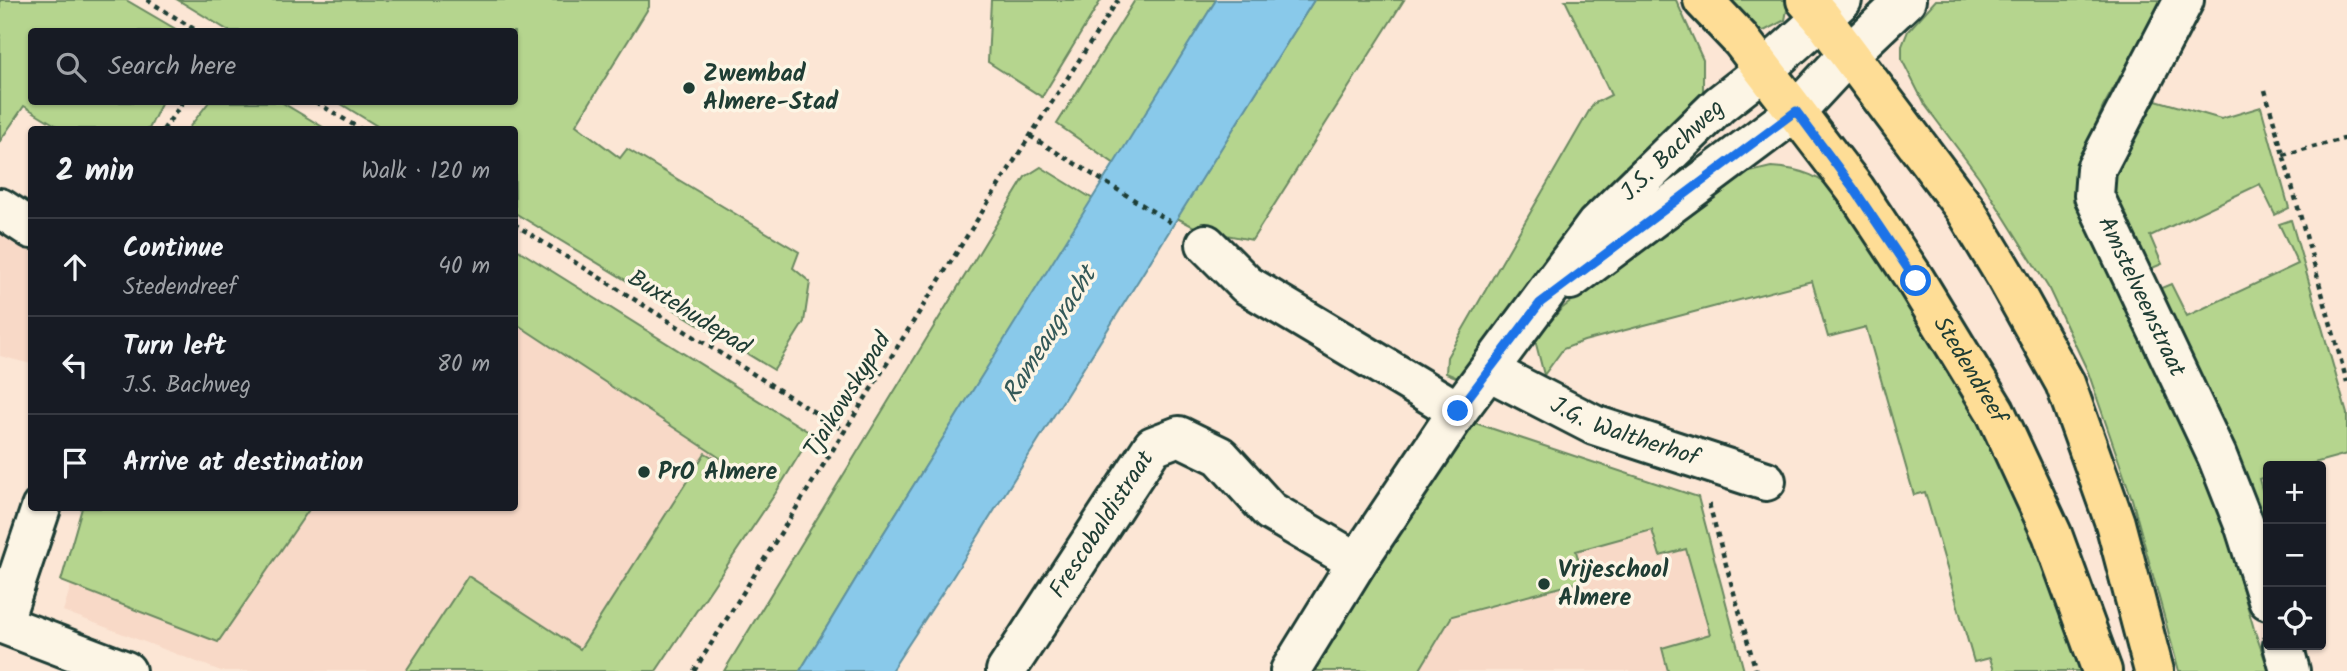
<!DOCTYPE html>
<meta charset="utf-8">
<style>
:root{--surface:#171b24;--page:#20242c;--text:#f1f3f6;--muted:#9ea1a6;--line:#363941}
body{margin:0;font-family:Kalam,sans-serif;background:var(--page);color:var(--text)}
.controls{position:absolute;right:21px;bottom:21px;display:grid;overflow:hidden;border-radius:7px;box-shadow:0 2px 5px #0004}
.controls button{width:63px;height:63px;display:grid;place-items:center;padding:0;border:0;border-bottom:2px solid var(--line);background:var(--surface);color:var(--text);font:35px sans-serif}
.stop{position:absolute;width:21px;height:21px;margin:-16px;border:5px solid #1a73e8;border-radius:50%;background:#fff}
.stop.end{background:#1a73e8;border-color:#fff;box-shadow:0 2px 7px #0008}
.list{margin:0;padding:0;list-style:none}
h2{display:flex;justify-content:space-between;align-items:center;height:91px;margin:0;padding:0 28px;font-size:30px}
h2 small{font-size:23px;font-weight:400;color:var(--muted)}
.list li{display:grid;grid-template-columns:46px 1fr auto;gap:21px;align-items:center;box-sizing:border-box;height:98px;padding:0 28px;border-top:2px solid var(--line)}
.list b{display:block;font-size:26px;white-space:nowrap}
.list p{margin:0;font-size:23px;white-space:nowrap;color:var(--muted)}
.list em{font-size:23px;font-style:normal;color:var(--muted)}
.icon{flex:none;width:38px;height:38px;fill:none;stroke:currentColor;stroke-width:2;stroke-linecap:round;stroke-linejoin:round}
.map{position:relative;flex:none;width:2347px;height:671px;overflow:hidden}
.search{position:absolute;background:var(--surface);box-shadow:0 2px 5px #0004;left:28px;top:28px;width:490px;height:77px;display:flex;align-items:center;gap:18px;box-sizing:border-box;padding:0 24px;border-radius:7px;color:var(--muted);font-size:26px}
.panel{position:absolute;background:var(--surface);box-shadow:0 2px 5px #0004;left:28px;top:126px;width:490px;height:385px;border-radius:7px}
.map>svg:first-child{display:block}
</style>
<div class="map">
<svg width="2347" height="671" viewBox="0 0 2347 671">
<rect width="100%" height="100%" fill="#fce6d5"/>
<filter id="ink" filterUnits="userSpaceOnUse"><feTurbulence type="fractalNoise" baseFrequency=".0143" numOctaves="2"/><feDisplacementMap in="SourceGraphic" scale="14" xChannelSelector="R" yChannelSelector="G"/><feConvolveMatrix kernelMatrix="1 2 1 2 8 2 1 2 1" color-interpolation-filters="sRGB"/></filter>
<g filter="url(#ink)">
<!-- built -->
<g fill="#f8d9c7">
<path d="M0 218 31 237V364L0 356Z"/>
<path d="M515 268 796 437 644 671H221L63 611 95 508H514Z"/>
<path d="M1472 422 1698 497 1744 671H1312Z"/>
</g>
<!-- green -->
<g fill="#b5d58e" stroke="#6a8961" stroke-width="2">
<path d="M0 0H126L179 31 32 32V102H162L149 129H62L24 106 0 141Z"/>
<path d="M178 0H649V7L576 125 620 158 627 149 799 252 793 268 810 282 804 322 774 370 515 213 514 130 382 129 338 102H514V32L229 31Z"/>
<path d="M991 0H1101L1042 97 988 62Z"/>
<path d="M1135 0H1216L1115 164 1057 124Z"/>
<path d="M1314 0H1404L1252 240 1200 230 1177 218Z"/>
<path d="M1565 0H1676L1703 60V93L1688 123 1556 245 1470 371 1458 378 1446 373 1447 357 1593 104 1611 95Z"/>
<path d="M1724 0H1785L1788 5 1785 20 1764 31 1750 27Z"/>
<path d="M1936 0H2163L2103 107 2075 174 2077 198 2168 387 2221 515 2254 629 2269 671H2179L2132 499 2088 372 2048 287 1979 177 1925 105 1902 60V46L1908 31Z"/>
<path d="M2149 98 2221 119 2261 107 2289 208 2275 215 2260 184 2150 236 2162 264 2140 273 2111 205 2110 166Z"/>
<path d="M209 102H281L326 129H188Z"/>
<path d="M1041 167 1093 199 880 539 800 671H724L1025 177Z"/>
<path d="M1771 167C1804 169 1820 176 1844 199L1985 432 2035 539 2082 671H1994L1990 658 1974 662 1925 492 1914 495 1866 327 1828 337 1812 281 1584 341 1563 349 1544 375 1535 340 1560 310 1724 184 1746 173Z"/>
<path d="M2291 220 2347 414V454L2303 466H2268V476L2259 479 2268 511 2253 516 2149 293 2171 284 2187 316 2298 264 2279 224Z"/>
<path d="M515 248 812 434 775 494 656 671H406L468 576 580 649 705 453 755 481 515 323Z"/>
<path d="M1472 422 1698 497 1744 671H1668L1662 648 1710 634 1686 549 1660 556 1652 530 1576 551 1584 581 1452 616 1419 671H1312Z"/>
<path d="M82 508H310L218 642 61 581Z"/>
</g>
<!-- water -->
<path fill="#89c9ea" stroke="#5f91a1" stroke-width="2" d="M1216 0H1314L952 578 891 671H800L880 539Z"/>
<g fill="none" stroke-linecap="round" stroke-linejoin="round">
<defs>
<g id="minor">
<path id="s1" d="M2184 0 2096 169 2094 196 2217 456 2245 527 2268 600"/>
<path d="M0 208 32 229"/>
<path d="M1206 244 1247 285 1458 411"/>
<path d="M1570 280 1796 111 1849 54 1906 0"/>
<path id="s2" d="M1489 371 1594 425 1766 481"/>
<path d="M0 623 126 671"/>
<path d="M2 624 41 508"/>
<path d="M2283 645 2290 671"/>
<path id="s3" d="M1006 671 1153 446 1179 436 1220 456 1270 511 1357 562"/>
<path id="s4" d="M1290 671 1357 562 1458 411 1596 225 1719 105 1764 70 1842 0"/>
</g>
<g id="major">
<path id="s5" d="M1703 0 1741 40 1855 189 1916 281 1995 411 2052 534 2102 671"/>
<path d="M1806 0 1821 17 1965 209 2006 277 2065 383 2115 523 2154 671"/>
</g>
</defs>
<!-- minor casing -->
<use href="#minor" stroke="#1f3d34" stroke-width="44"/>
<!-- major casing -->
<use href="#major" stroke="#1f3d34" stroke-width="44"/>
<!-- path -->
<g stroke="#1f3d34" stroke-width="4.5" stroke-dasharray="5 5" stroke-linecap="butt">
<path d="M147 0 199 32"/>
<path d="M2265 90 2347 382"/>
<path d="M316 102 362 130"/>
<path d="M163 130 183 102"/>
<path d="M1030 136 1175 225"/>
<path d="M2283 155 2347 138"/>
<path d="M514 224 846 432"/>
<path d="M1709 504 1756 671"/>
<path d="M694 671 1021 150 1118 0"/>
</g>
<!-- minor -->
<use href="#minor" stroke="#fcf5e5" stroke-width="38"/>
<!-- major -->
<use href="#major" stroke="#fedd96" stroke-width="38"/>
</g>
</g>
<g fill="none" stroke-linecap="round" stroke-linejoin="round" filter="url(#ink)">
<!-- route -->
<path stroke="#1a73e8" stroke-width="9" d="M1458 411 1540 303 1796 111 1854 189 1916 281"/>
</g>
<!-- markers -->
<g fill="#1f3d34" stroke="#fcf5e5" stroke-width="2.5">
<circle cx="689" cy="88" r="7"/>
<circle cx="644" cy="472" r="7"/>
<circle cx="1544" cy="584" r="7"/>
</g>
<g text-anchor="middle" dominant-baseline="central" stroke-width="7" stroke-linejoin="round" paint-order="stroke">
<!-- poi labels -->
<g font-size="24" font-weight="bold" fill="#1f3d34" stroke="#fcf5e5" text-anchor="start">
<text x="703" y="74">Zwembad<tspan x="703" dy="28">Almere-Stad</tspan></text>
<text x="658" y="472">PrO Almere</text>
<text x="1558" y="570">Vrijeschool<tspan x="1558" dy="28">Almere</tspan></text>
</g>
<!-- street labels -->
<g font-size="24" fill="#1f3d34" stroke="#fcf5e5">
<text stroke="none"><textPath href="#s4" startOffset="648">J.S. Bachweg</textPath></text>
<text stroke="none"><textPath href="#s1" startOffset="329">Amstelveenstraat</textPath></text>
<text transform="translate(689 313) rotate(32)">Buxtehudepad</text>
<text stroke="none"><textPath href="#s5" startOffset="457">Stedendreef</textPath></text>
<text transform="translate(848 395) rotate(-58)">Tjaikowskypad</text>
<text stroke="none"><textPath href="#s2" startOffset="149">J.G. Waltherhof</textPath></text>
<text stroke="none"><textPath href="#s3" startOffset="175">Frescobaldistraat</textPath></text>
</g>
<!-- water labels -->
<g font-size="26" font-style="italic" fill="#345958" stroke="#fcf5e5">
<text transform="translate(1050 335) rotate(-58)">Rameaugracht</text>
</g>
</g>
</svg>
<div class="controls">
<button>+</button>
<button>−</button>
<button><svg class="icon" aria-label="locate" viewBox="0 0 24 24"><circle cx="12" cy="12" r="6"/><path d="M12 2v4M12 18v4M2 12h4M18 12h4"/></svg></button>
</div>
<div class="stop" style="left:1916px;top:281px"></div>
<div class="stop end" style="left:1458px;top:411px"></div>
<div class="search"><svg class="icon" aria-label="search" viewBox="0 0 24 24"><circle cx="10" cy="10" r="6"/><path d="M15 15l6 6"/></svg>Search here</div>
<section class="panel">
<h2>2 min<small>Walk · 120 m</small></h2>
<ul class="list">
<li><svg class="icon" aria-label="ahead" viewBox="0 0 24 24"><path d="M12 20V5M6 11l6-6 6 6"/></svg><div><b>Continue</b><p>Stedendreef</p></div><em>40 m</em></li>
<li><svg class="icon" aria-label="left" viewBox="0 0 24 24"><path d="M17 20v-9H6M10 6l-5 5 5 5"/></svg><div><b>Turn left</b><p>J.S. Bachweg</p></div><em>80 m</em></li>
<li><svg class="icon" aria-label="arrive" viewBox="0 0 24 24"><path d="M6 21V4h12l-3 4 3 4H6"/></svg><div><b>Arrive at destination</b></div></li>
</ul>
</section>
</div>
